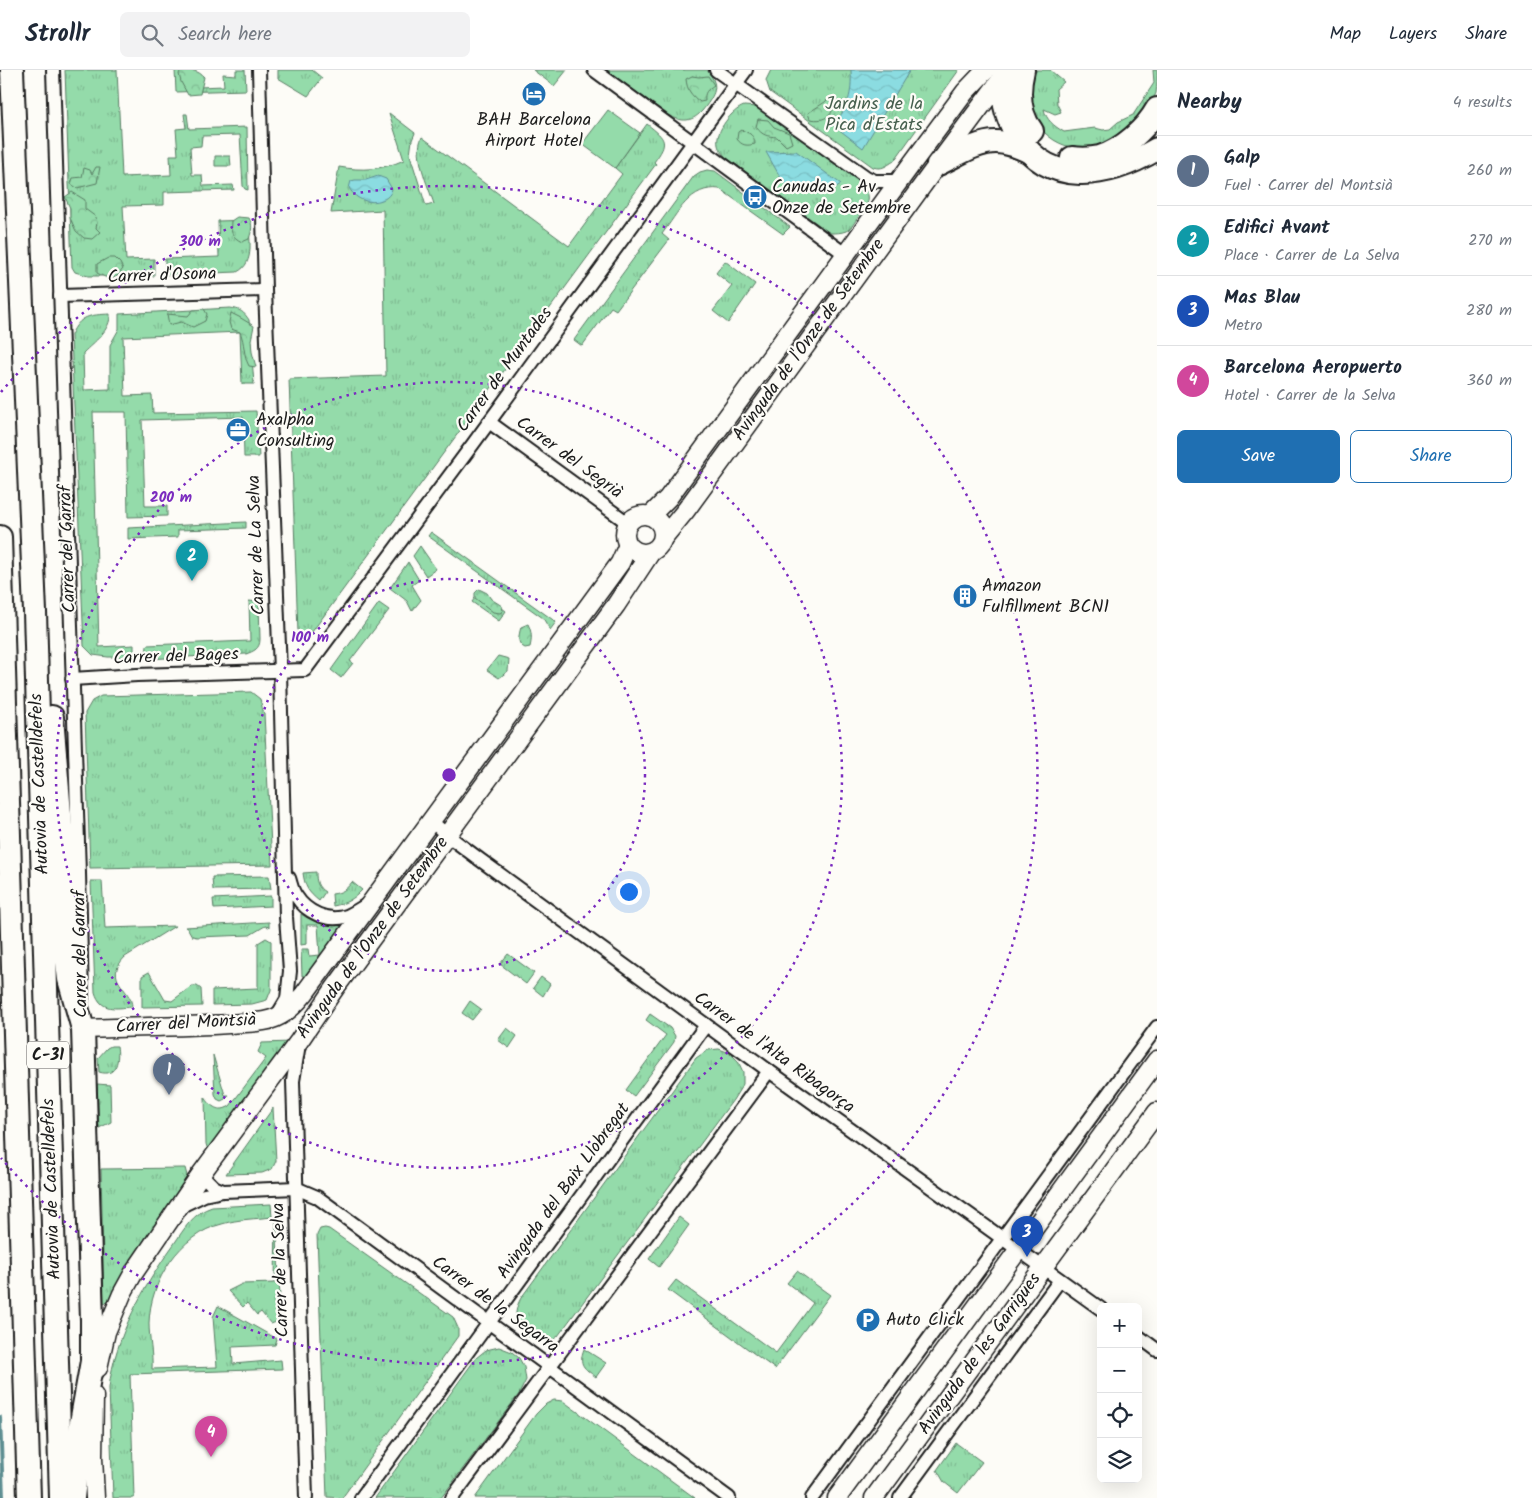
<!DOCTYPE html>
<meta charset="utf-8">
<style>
:root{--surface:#fff;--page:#f2f2f3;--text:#1f2937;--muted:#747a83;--line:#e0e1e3;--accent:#1f6fb2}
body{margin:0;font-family:Kalam,sans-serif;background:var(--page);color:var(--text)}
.controls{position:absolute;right:15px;bottom:15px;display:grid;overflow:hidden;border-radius:8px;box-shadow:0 5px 20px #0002}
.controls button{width:45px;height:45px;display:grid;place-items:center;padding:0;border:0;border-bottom:1px solid var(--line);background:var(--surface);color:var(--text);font:25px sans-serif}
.you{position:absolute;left:628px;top:821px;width:18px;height:18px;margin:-12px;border:4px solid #fff;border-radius:50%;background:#1a73e8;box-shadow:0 0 0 8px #1a73e833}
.badge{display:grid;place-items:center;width:32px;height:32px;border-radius:50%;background:var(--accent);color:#fff;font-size:16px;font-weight:700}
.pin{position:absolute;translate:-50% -41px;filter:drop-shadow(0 1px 2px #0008)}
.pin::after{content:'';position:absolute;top:26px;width:18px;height:15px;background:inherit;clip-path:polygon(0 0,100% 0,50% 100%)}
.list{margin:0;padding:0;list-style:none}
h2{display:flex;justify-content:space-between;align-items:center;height:65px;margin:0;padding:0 20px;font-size:21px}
h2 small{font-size:16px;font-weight:400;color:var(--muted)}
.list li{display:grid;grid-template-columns:32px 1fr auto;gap:15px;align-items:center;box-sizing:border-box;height:70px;padding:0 20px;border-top:1px solid var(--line)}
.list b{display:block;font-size:19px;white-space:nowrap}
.list p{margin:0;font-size:16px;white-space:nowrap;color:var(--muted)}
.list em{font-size:16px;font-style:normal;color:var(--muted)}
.actions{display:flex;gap:10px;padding:15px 20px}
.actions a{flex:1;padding:11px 0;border:1px solid var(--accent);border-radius:8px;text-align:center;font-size:18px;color:var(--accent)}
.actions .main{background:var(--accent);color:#fff}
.icon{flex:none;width:28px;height:28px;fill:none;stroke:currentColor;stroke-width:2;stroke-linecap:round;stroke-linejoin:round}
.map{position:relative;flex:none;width:1157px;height:1428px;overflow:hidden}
header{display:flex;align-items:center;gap:30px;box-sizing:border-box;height:70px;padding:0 25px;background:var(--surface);border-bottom:1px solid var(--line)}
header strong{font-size:24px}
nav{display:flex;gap:28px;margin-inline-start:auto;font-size:18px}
.search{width:350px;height:45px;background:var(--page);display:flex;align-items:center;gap:12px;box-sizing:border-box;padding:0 18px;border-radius:8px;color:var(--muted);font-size:19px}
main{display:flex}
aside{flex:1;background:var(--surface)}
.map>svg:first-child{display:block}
</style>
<header>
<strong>Strollr</strong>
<div class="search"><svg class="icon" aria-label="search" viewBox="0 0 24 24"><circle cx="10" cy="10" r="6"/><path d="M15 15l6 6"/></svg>Search here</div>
<nav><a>Map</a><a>Layers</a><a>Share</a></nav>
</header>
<main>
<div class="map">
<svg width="1157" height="1428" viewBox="0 0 1157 1428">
<defs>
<pattern id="grass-tufts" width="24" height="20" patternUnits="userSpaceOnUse" patternTransform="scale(1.25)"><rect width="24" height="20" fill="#94dbaa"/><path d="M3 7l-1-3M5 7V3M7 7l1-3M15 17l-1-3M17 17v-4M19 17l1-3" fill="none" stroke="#7fbb92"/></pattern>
<pattern id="forest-crowns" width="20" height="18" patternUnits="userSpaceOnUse" patternTransform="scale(1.25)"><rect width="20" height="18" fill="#94dbaa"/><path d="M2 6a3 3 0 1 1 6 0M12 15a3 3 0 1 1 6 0" fill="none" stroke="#7fbb92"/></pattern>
<pattern id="water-waves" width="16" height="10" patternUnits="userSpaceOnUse" patternTransform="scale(1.25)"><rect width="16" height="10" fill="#8bdce1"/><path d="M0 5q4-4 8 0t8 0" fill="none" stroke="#77bcc0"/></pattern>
</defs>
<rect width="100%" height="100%" fill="#fdfcf7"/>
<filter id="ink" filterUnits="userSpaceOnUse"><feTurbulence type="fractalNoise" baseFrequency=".02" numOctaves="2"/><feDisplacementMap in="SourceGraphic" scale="10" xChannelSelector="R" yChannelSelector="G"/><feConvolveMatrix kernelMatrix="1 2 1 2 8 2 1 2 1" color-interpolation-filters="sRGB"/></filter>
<g filter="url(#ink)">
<!-- grass -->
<g fill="url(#grass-tufts)" stroke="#587c63">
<path d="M65 0H117L122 107 171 105 170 85H178L176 59 186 58 184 44H187L189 59 247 57 248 120 245 119 243 116 240 65 202 66 201 76 190 77 192 105H202L203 116 233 115 234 120 164 122V135L123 136 126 190 154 189V206H88L75 202 72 197Z"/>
<path d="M175 0H186L199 17 224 16 223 4 236 5V0H245L246 20 176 22Z"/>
<path d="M278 0H312L322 8 308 26 278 8Z"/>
<path d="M533 0H567L554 16Z"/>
<path d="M606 0H707C719 15 716 22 706 36 695 51 685 54 668 45Z"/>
<path d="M771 0H959L894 91C886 96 882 100 873 97L770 22 766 10Z"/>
<path d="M1037 0H1050L1064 12 1056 19 1057 34 1061 42 1055 44 1044 39C1046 50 1054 56 1064 62L1095 58 1103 60 1110 59 1118 52 1133 45 1154 13 1153 0H1157C1157 7 1157 16 1156 23 1151 37 1142 46 1131 56 1125 60 1119 67 1113 70 1082 89 1043 75 1031 41 1029 33 1031 16 1031 7L1035 3Z"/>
<path d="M744 36 757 37 860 112C875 128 867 135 857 149 853 154 851 159 846 161 841 163 836 163 830 163L727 88C723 84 719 80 718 75 715 61 732 40 744 36Z"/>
<path d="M389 43 415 63 412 70 410 85 426 136 434 134C428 115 413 85 422 67L569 176 622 104 615 98 647 54C666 69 669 72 654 92L656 94 309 566 303 568 298 563 289 309 386 306 383 140 331 143 339 97C362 101 382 100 404 90Z"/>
<path d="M215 86H230L231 96H215Z"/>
<path d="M707 100 715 101 790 157 783 164 720 119C690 115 678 143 662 164L669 170 616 240 611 237 582 276 574 270 694 106 700 102Z"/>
<path d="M248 150C249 167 256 193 237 202L165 205V189L219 187 218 151Z"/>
<path d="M725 191 755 214 728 253 713 241 732 216 716 203Z"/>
<path d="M230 238C240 239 244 242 249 250L254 314H242L240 262 123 267 125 326 152 325 153 343 256 341 259 387H244L243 347 142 350 145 436H167V446L128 447 126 342H93L99 577 134 575V587H108L93 585 84 576 71 265C80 245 90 245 110 244 111 260 94 272 83 283L84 320 110 319V275L119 259V244Z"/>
<path d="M246 452V458L178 460V467L128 469V458Z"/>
<path d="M431 462 556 552 550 560 543 548 428 466Z"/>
<path d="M420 476 436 499 426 506 413 486Z"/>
<path d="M408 492 419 510 412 515 421 530 412 541 407 531 390 518Z"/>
<path d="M480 521 506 541 499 551 472 532Z"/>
<path d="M249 531 259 532 260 569C260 579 254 581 246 584L146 589 147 575 250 571Z"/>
<path d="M379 533 389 540 350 591 353 593 341 608 331 600Z"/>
<path d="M498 586 509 589 508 601 499 608 487 600Z"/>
<path d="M251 622 260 629 264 644 272 795 90 798 85 643 92 631 101 626Z"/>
<path d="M316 802C316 811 317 817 325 822L319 831C308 822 305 817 303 803Z"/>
<path d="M269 806 271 819 213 820 212 807Z"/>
<path d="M91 811H102L105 858 175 856 125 887C102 910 132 918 132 937 115 938 101 942 95 922Z"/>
<path d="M352 812 362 820C354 829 345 834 333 836L332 824C341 823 346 820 352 812Z"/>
<path d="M271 826V836L214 839 213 829Z"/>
<path d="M301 844C315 853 323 856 341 855V858L307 906H302L301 879H308L309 886 320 885 318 855H307V874L301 875Z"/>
<path d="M269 852V857L265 856 250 865 197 867 192 866 188 859 185 857Z"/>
<path d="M266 868 271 871V920L267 930 252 934 212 935V920L258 918V873Z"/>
<path d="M508 884 534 903 526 914 500 894Z"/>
<path d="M149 902 165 930 172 931 192 916H197L201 919 202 936 142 937V906Z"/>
<path d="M541 907 550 914 543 926 533 918Z"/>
<path d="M470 931 481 939 472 950 462 943Z"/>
<path d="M650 944 670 958 675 966 674 972 634 1026 626 1020 666 965 646 950Z"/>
<path d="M507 958 517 966 509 978 498 970Z"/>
<path d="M291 972 209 1083 206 1074 205 1027C211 1037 219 1043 230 1036L266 988 258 982 262 973Z"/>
<path d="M111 976H117C119 988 118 1008 99 1002L98 988 107 978Z"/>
<path d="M719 979 730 983 738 991 743 1002V1014L733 1030 558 1266C555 1268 551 1272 547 1272 545 1272 542 1271 539 1270 517 1266 510 1247 521 1228L696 988 708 980Z"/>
<path d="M213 985 225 1025H229L225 1029 221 1031 217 1029 215 1024Z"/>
<path d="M97 1014 110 1015 111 1052 99 1058Z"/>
<path d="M273 1038 276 1091 272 1099 262 1103 226 1104Z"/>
<path d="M185 1098 189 1113 138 1183 109 1231 104 1234 101 1099Z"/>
<path d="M271 1134 272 1147C256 1149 238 1149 222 1154 180 1164 150 1211 149 1253 149 1269 153 1284 152 1299L217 1297 213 1247 218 1236 277 1269 275 1275 232 1277 233 1294 281 1290 282 1299 130 1304 134 1428H113L109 1318C115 1266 144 1216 174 1174 184 1159 193 1143 212 1137Z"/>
<path d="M276 1145 281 1250 271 1254 261 1242 257 1245 247 1233 243 1237 228 1221 242 1214 275 1213Z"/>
<path d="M679 1147 689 1155 659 1197 649 1189Z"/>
<path d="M325 1158 329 1159 453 1247 458 1258V1266L342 1428 327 1427 317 1165 320 1159Z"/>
<path d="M797 1201 830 1225 775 1299 668 1220 676 1210 776 1283 813 1233 787 1213Z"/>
<path d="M499 1277 512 1282 519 1288 524 1297 526 1310 519 1324 441 1428H375L476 1288 486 1280Z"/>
<path d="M584 1279 606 1293 596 1307C584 1298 578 1295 584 1279Z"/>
<path d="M554 1330 563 1331 695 1428H475L536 1344 546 1334Z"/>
<path d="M956 1373 982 1392 958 1423 944 1412 937 1400Z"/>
</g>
<!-- forest -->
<g fill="url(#forest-crowns)" stroke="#587c63">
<path d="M181 0C190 0 198 0 204 7L200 24 188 25 181 12 179 4Z"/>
<path d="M692 6 699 7 708 6 714 15C707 20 704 22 705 31L700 32C691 25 687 20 686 9Z"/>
<path d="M831 26 835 29C834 45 826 52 810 49L808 43 825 32Z"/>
<path d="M758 49 768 50 774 57 789 63 792 73 786 76 777 67C767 66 763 66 756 57Z"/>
<path d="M741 60C749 62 755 66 755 74 747 76 742 76 737 69L738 62Z"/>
<path d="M96 97H100L97 113 77 118 71 114 73 108 82 107 84 98 90 100 92 104Z"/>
<path d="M72 122 85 130V139L96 147 97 153 96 158 100 162 92 169 84 168 76 161 70 148V138L65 127Z"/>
<path d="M237 147 249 148C253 155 252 160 249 169L242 172C232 167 230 162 231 151Z"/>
<path d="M108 188H115L120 193 123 199 117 206 112 209 107 208 97 203V194Z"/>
<path d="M204 239 207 244 205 251 193 257 181 252 169 255 167 244 188 246 193 240Z"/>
<path d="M231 243 239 247 254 256 251 270 252 282 256 297 249 296C243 285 245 273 240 262L231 259 229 252Z"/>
<path d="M479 519 487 523 491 529 502 536 503 541 500 543 493 542 475 528V523Z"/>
<path d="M528 554C532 562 532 569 530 577L525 578C516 574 519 565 521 557Z"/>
</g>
<!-- pitch -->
<path fill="#94dbaa" stroke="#587c63" d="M608 40 640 63 615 98 582 74Z"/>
<!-- water -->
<g fill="url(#water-waves)" stroke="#5f8f92">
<path d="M851 0H910L863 78 833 55C849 37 852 24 851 0Z"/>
<path d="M796 81 841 114 833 119 820 123 794 120 783 112 766 82Z"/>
<path d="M378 106 386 109 392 119C389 133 368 135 357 127 354 125 351 121 349 118L351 111 355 110H366Z"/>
</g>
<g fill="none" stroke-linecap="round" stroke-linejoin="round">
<!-- stream -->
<path stroke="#5f8f92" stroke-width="4" d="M0 1347 3 1428"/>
<defs>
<g id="street">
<path d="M53 0 79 803 82 929"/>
<path d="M259 0 265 220 280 601 286 847 290 901 287 929 278 944"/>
<path d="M594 0 845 184"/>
<path d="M716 0 866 107 875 111H900"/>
<path d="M60 226 265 220"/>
<path d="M489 352 628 453"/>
<path d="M72 609 137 605 305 600 473 374 746 0"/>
<path d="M431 751 447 765 479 789 769 1001 1101 1239"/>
<path d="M289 808C291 814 292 821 296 826 306 842 328 853 347 846 354 843 361 838 368 834"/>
<path d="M299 974 293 1011 306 1428"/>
<path d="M201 1104 214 1117 223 1121 296 1118 317 1127 729 1428"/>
<path d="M181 1136 204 1125 223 1121"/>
<path d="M1138 1266 1157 1280"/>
<path d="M361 1428 706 955"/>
<path d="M452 1428 769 1001"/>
<path d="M812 1428 1157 957"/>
<path d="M900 1428 1060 1210"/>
</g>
<g id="secondary">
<circle cx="644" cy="464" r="19"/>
<path d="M650 446 668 428 913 92 965 22 986 0"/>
<path d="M663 468 686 440 930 105 1005 4"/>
<path d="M83 959C132 957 181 957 229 954 244 952 261 954 275 948 287 943 296 934 304 924L620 493 628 475"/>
<path d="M98 1298 106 1262 122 1224 133 1204 201 1104 299 971 335 918 616 535 651 482"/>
<path d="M94 1326 93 1387 95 1428"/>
<path d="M837 1428 1157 990"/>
<path d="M874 1428 1157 1042"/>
</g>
<g id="highway">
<path d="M12 0 35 542 61 1428"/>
<path d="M1005 0C1000 18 1004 39 1012 56 1043 120 1106 109 1157 79"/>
<path d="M1023 0C1018 21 1018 43 1032 61"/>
<path d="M1072 88C1081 89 1091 89 1100 87 1122 80 1146 59 1157 39"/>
<path d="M938 94C956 86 976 72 996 72 1008 72 1019 77 1030 82"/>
<path d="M0 467 29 1428"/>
<path d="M52 647 63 781 66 884 69 909 83 959 92 1250V1291L81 1353 73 1428"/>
</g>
</defs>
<!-- street casing -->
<use href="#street" stroke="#1c1c1c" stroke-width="16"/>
<!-- secondary casing -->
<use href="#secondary" stroke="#1c1c1c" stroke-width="21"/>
<!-- highway casing -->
<use href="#highway" stroke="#1c1c1c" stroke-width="26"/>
<!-- street -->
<use href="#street" stroke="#fdfcf7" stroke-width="12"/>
<!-- secondary -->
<use href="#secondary" stroke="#fdfcf7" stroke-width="18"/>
<!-- highway -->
<use href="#highway" stroke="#fdfcf7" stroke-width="22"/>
</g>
</g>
<!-- distance rings -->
<g fill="none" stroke="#7b2cbf" stroke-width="2.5" stroke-dasharray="2.5 5">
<circle cx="449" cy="705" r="196"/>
<circle cx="449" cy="705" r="393"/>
<path d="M1 322A589 589 0 1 1 1 1088"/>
</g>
<!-- icons -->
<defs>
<symbol id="hotel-disc" viewBox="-11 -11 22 22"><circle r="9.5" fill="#1f6fb2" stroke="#fdfcf7"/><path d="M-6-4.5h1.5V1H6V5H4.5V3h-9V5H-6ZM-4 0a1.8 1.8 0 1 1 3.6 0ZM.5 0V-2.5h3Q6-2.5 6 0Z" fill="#fff"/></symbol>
<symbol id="bus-disc" viewBox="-11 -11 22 22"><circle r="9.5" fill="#1f6fb2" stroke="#fdfcf7"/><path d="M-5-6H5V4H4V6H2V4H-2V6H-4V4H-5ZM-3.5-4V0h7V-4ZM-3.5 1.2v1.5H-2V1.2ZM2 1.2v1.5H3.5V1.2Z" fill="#fff"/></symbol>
<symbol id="office-disc" viewBox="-11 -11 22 22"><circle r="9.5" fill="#1f6fb2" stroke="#fdfcf7"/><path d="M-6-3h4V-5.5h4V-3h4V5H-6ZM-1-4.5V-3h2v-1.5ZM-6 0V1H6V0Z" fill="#fff"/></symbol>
<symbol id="building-disc" viewBox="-11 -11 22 22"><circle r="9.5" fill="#1f6fb2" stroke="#fdfcf7"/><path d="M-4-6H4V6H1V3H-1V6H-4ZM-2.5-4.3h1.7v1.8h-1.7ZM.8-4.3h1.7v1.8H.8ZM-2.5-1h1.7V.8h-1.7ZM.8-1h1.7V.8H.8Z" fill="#fff"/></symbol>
<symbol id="parking-disc" viewBox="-11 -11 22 22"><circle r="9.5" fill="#1f6fb2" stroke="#fdfcf7"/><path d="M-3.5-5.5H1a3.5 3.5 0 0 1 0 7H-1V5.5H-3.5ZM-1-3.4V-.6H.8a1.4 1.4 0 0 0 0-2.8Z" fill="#fff"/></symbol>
</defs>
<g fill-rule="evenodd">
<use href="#hotel-disc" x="520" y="10" width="28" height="28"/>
<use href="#bus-disc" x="741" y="113" width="28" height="28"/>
<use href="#office-disc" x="224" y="346" width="28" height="28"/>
<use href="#building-disc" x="951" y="512" width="28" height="28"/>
<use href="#parking-disc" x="854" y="1236" width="28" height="28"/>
</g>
<g text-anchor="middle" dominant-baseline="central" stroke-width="4.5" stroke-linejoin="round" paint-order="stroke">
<!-- shield labels -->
<rect fill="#fdfcf7" stroke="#605f5e" stroke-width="1" x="27" y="971.5" width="42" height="27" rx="4"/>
<g font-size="16" font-weight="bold" fill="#1c1c1c">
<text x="48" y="985">C-31</text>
</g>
<!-- park labels -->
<g font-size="18" fill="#465f4e" stroke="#fdfcf7">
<text x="874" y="34">Jardins de la<tspan x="874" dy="21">Pica d'Estats</tspan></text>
</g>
<!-- poi labels -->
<g font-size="18" fill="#1c1c1c" stroke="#fdfcf7" text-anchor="start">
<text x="534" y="50" text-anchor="middle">BAH Barcelona<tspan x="534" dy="21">Airport Hotel</tspan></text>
<text x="772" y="117">Canudas - Av<tspan x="772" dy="21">Onze de Setembre</tspan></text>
<text x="256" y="350">Axalpha<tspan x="256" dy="21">Consulting</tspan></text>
<text x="982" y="516">Amazon<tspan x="982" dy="21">Fulfillment BCN1</tspan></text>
<text x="886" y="1250">Auto Click</text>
</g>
<!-- street labels -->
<g font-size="18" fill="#1c1c1c" stroke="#fdfcf7">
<text transform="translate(162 206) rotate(-2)">Carrer d'Osona</text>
<text transform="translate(809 270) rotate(-54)">Avinguda de l'Onze de Setembre</text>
<text transform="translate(505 300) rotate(-54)">Carrer de Muntades</text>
<text transform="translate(569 388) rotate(36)">Carrer del Segrià</text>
<text transform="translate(257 475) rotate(-92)">Carrer de La Selva</text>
<text transform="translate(68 479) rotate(-92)">Carrer del Garraf</text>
<text transform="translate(176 587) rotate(-2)">Carrer del Bages</text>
<text transform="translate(40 714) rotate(-92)">Autovia de Castelldefels</text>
<text transform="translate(373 868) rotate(-54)">Avinguda de l'Onze de Setembre</text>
<text transform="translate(81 884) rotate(-91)">Carrer del Garraf</text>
<text transform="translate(186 954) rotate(-3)">Carrer del Montsià</text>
<text transform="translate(774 983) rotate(36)">Carrer de l'Alta Ribagorça</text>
<text transform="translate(52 1119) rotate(-92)">Autovia de Castelldefels</text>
<text transform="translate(564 1121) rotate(-54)">Avinguda del Baix Llobregat</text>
<text transform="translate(281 1200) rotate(-92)">Carrer de la Selva</text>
<text transform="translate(495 1235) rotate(36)">Carrer de la Segarra</text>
<text transform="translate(980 1284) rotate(-54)">Avinguda de les Garrigues</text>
</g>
</g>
<circle cx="449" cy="705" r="8" fill="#7b2cbf" stroke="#fdfcf7" stroke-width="2.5"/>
<g font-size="15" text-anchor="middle" font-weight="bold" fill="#7b2cbf" stroke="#fdfcf7" stroke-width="4.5" stroke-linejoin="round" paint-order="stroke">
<text x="200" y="176">300 m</text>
<text x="171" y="432">200 m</text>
<text x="310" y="572">100 m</text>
</g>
</svg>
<div class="controls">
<button>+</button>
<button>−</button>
<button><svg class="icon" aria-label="locate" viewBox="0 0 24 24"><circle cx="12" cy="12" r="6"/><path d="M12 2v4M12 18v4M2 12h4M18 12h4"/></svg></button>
<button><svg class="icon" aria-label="layers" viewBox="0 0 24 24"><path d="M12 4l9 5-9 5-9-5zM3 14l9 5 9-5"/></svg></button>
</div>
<div class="you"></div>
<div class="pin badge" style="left:169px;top:1025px;background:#5c6f8a">1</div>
<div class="pin badge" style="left:192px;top:511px;background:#0f9aa8">2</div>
<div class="pin badge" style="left:1027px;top:1187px;background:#1a4fb4">3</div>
<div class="pin badge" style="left:211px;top:1387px;background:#d1479c">4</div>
</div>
<aside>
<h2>Nearby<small>4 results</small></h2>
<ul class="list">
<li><span class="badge" style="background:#5c6f8a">1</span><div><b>Galp</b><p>Fuel · Carrer del Montsià</p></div><em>260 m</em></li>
<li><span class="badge" style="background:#0f9aa8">2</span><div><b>Edifici Avant</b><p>Place · Carrer de La Selva</p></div><em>270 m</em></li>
<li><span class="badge" style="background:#1a4fb4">3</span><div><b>Mas Blau</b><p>Metro</p></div><em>280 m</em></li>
<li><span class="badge" style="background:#d1479c">4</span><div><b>Barcelona Aeropuerto</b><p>Hotel · Carrer de la Selva</p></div><em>360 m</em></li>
</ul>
<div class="actions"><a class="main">Save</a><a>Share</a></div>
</aside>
</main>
